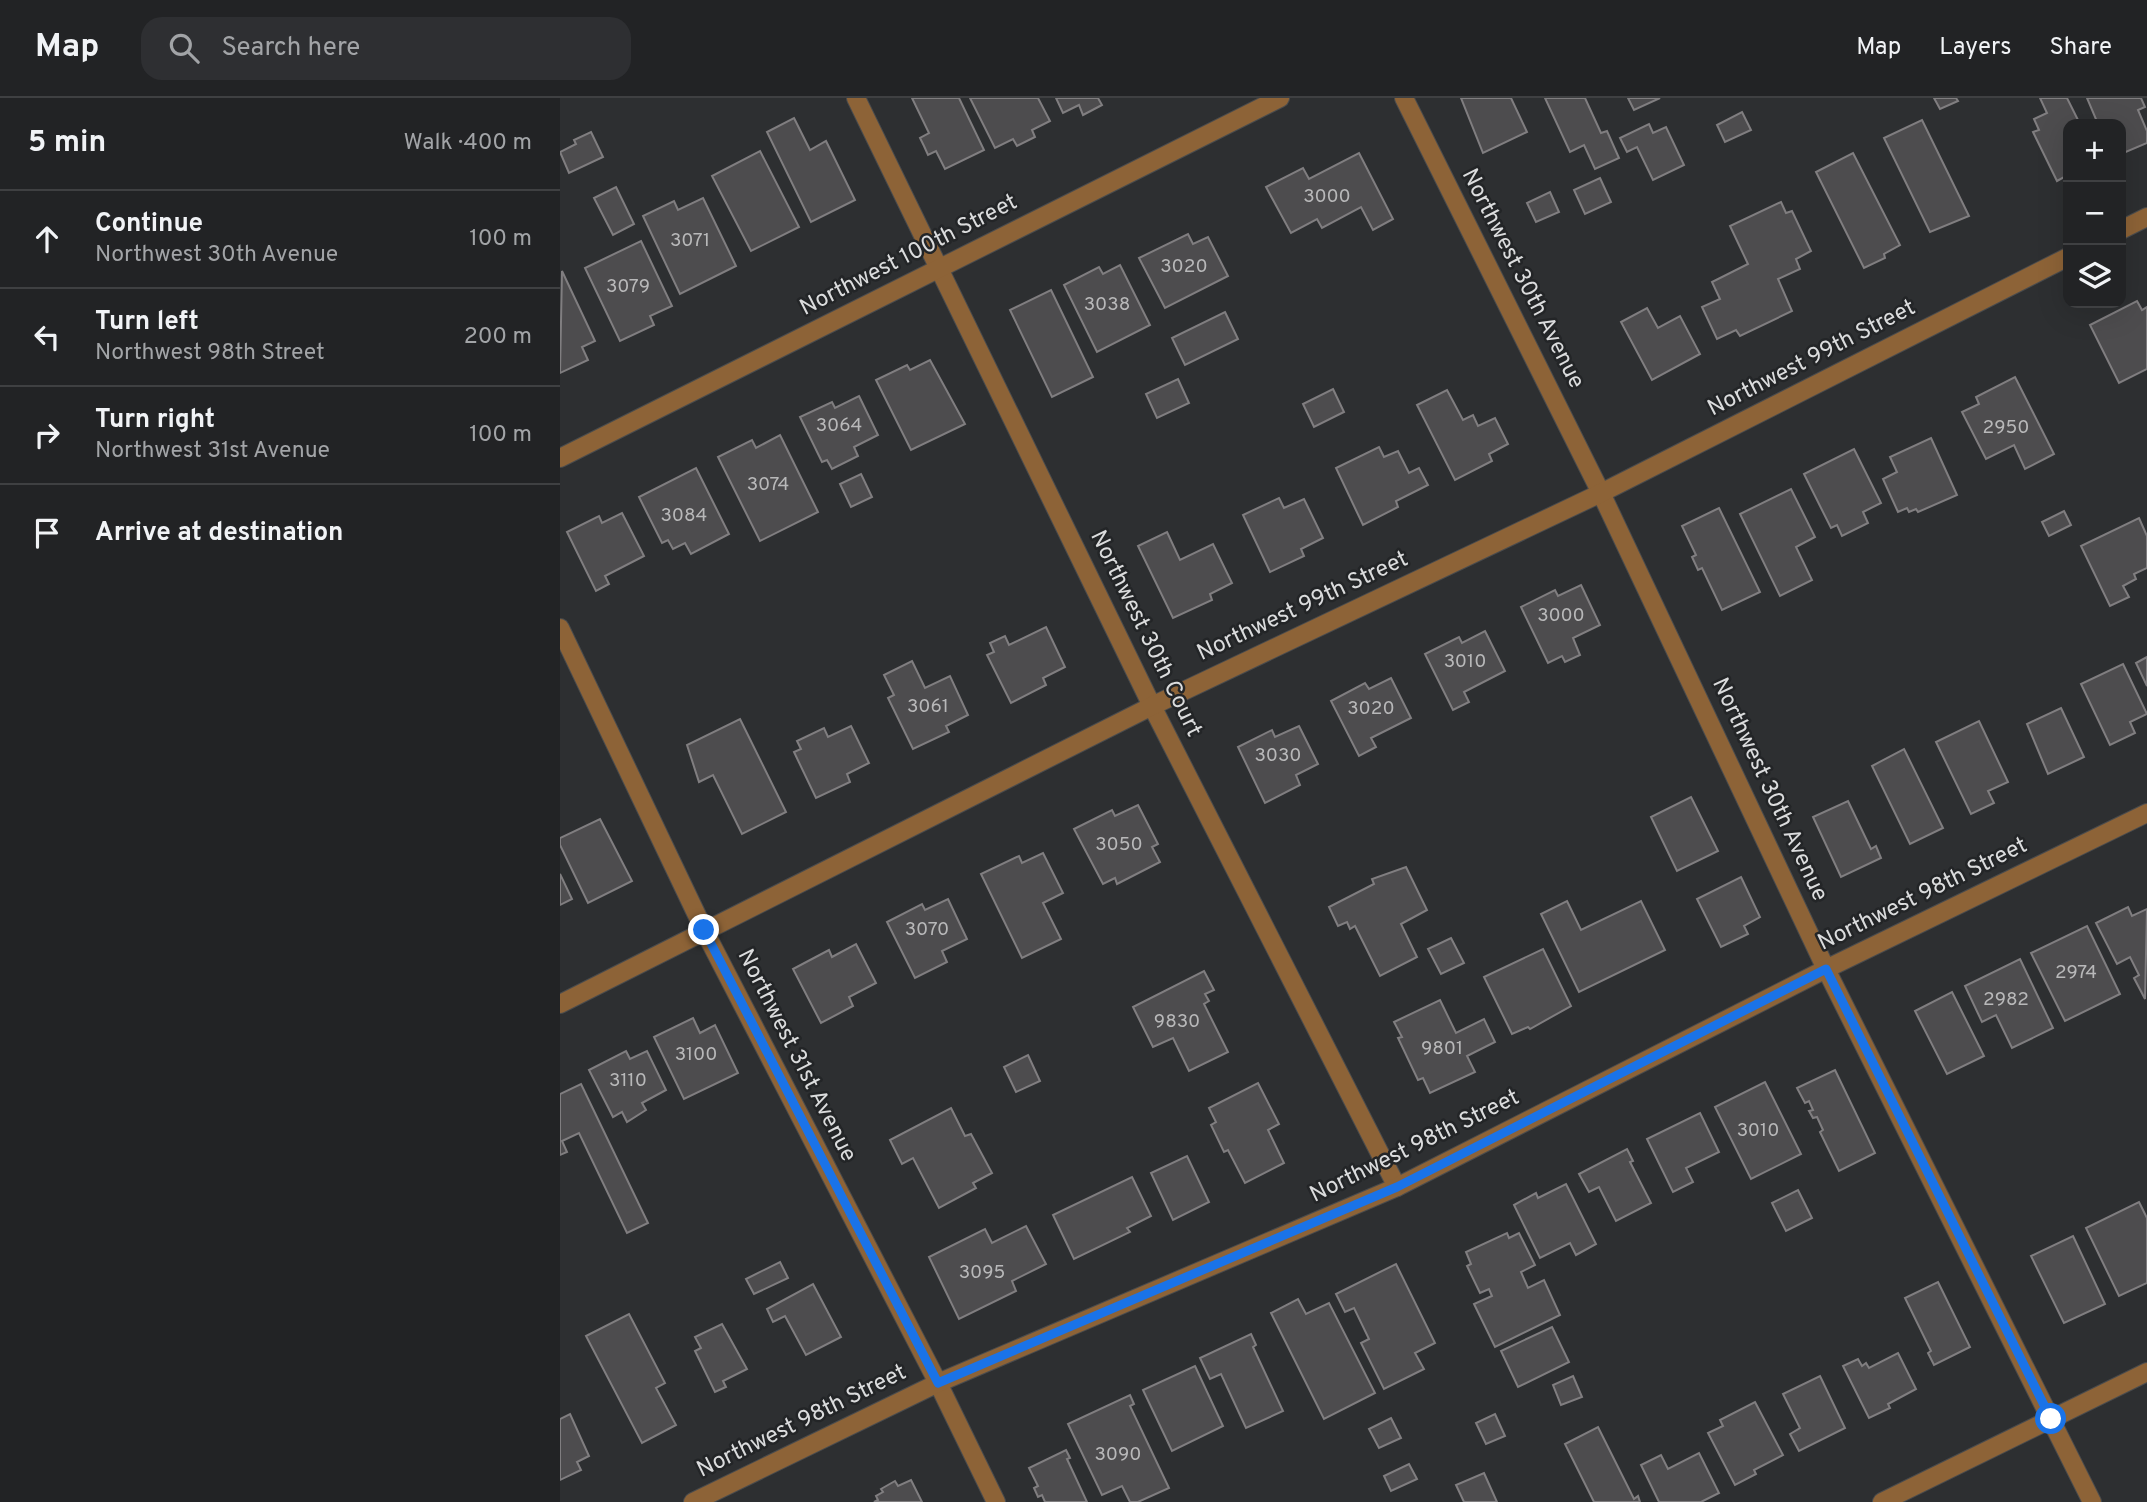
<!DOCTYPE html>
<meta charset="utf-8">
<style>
:root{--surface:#222325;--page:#2e2f32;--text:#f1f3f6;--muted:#a2a4a7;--line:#3f4042}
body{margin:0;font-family:Overpass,sans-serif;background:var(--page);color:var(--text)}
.controls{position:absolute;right:21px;top:21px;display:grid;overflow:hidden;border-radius:14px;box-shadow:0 7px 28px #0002}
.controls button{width:63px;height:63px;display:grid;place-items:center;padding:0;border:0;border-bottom:2px solid var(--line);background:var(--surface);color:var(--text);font:35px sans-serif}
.stop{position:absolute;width:21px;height:21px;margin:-16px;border:5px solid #1a73e8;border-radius:50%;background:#fff}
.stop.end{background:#1a73e8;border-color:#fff;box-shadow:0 2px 7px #0008}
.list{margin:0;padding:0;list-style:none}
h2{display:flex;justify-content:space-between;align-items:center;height:91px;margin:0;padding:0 28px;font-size:30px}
h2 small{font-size:23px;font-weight:400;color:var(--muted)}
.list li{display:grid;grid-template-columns:46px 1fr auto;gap:21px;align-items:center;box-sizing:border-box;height:98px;padding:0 28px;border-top:2px solid var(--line)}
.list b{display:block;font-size:26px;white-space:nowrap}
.list p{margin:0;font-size:23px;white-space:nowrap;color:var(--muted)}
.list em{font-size:23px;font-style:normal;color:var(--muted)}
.icon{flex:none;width:38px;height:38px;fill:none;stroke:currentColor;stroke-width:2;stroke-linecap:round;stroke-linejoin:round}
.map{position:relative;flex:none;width:1587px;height:1404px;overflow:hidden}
header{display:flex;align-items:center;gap:42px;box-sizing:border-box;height:98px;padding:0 35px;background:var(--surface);border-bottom:2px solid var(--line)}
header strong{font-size:33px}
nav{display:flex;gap:38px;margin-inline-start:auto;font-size:24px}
.search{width:490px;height:63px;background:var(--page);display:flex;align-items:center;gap:18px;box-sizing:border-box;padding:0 24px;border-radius:21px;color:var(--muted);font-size:26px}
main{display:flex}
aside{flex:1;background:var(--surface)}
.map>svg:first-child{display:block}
</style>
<header>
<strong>Map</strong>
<div class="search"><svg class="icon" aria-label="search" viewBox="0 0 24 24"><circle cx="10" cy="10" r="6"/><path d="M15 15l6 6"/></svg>Search here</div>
<nav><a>Map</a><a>Layers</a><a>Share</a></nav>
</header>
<main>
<aside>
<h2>5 min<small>Walk · 400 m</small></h2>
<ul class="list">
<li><svg class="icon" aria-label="ahead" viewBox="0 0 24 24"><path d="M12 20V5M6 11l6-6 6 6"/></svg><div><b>Continue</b><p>Northwest 30th Avenue</p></div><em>100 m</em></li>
<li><svg class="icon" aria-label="left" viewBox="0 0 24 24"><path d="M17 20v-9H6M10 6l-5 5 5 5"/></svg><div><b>Turn left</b><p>Northwest 98th Street</p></div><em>200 m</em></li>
<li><svg class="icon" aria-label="right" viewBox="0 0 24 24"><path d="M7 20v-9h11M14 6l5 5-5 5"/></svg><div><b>Turn right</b><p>Northwest 31st Avenue</p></div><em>100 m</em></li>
<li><svg class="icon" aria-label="arrive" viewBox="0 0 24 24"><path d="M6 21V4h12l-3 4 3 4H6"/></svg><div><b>Arrive at destination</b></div></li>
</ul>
</aside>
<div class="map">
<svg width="1587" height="1404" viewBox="0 0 1587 1404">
<rect width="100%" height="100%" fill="#2d2f31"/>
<!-- building -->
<g fill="#4d4c4e" stroke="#807e80" stroke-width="2">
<path d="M352 0H399L424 52 385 71 376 53 368 57 364 48 360 40 369 35Z"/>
<path d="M410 0H478L490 23 472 32 475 39 457 48 453 41 435 50Z"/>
<path d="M496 0H538L542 7 523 17 519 7 503 15Z"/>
<path d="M901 0H951L967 34 923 55Z"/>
<path d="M985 0H1025L1041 35 1047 33 1059 60 1035 71 1024 47 1010 54Z"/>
<path d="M1068 0H1100L1074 12Z"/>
<path d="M1374 0H1396L1398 3 1380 11Z"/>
<path d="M1480 0H1507L1520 26H1508V77L1497 83 1473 34 1479 32 1474 21 1487 15Z"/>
<path d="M1527 0H1581L1585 9 1578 12 1587 33V45L1561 56V26H1538Z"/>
<path d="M1182 14 1191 32 1165 44 1157 27Z"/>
<path d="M234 20 250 52 266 43 295 102 251 124 207 34Z"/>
<path d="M1362 22 1409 118 1370 134 1324 40Z"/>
<path d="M1089 26 1093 35 1106 29 1124 67 1093 82 1077 49 1067 54 1060 40Z"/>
<path d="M31 34 43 59 9 75 0 54 16 46 14 42Z"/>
<path d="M200 53 239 129 191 153 152 78Z"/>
<path d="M799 55 833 121 813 132 801 109 762 130 757 121 731 135 706 89 743 70 749 81Z"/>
<path d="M1293 55 1340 147 1324 156 1325 160 1304 170 1256 74Z"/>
<path d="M1040 80 1051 104 1025 116 1014 92Z"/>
<path d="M56 89 74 126 53 137 34 100Z"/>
<path d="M990 94 999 114 976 124 967 105Z"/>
<path d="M143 100 176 168 120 196 83 118 114 103 118 112Z"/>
<path d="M1221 104 1226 115 1232 113 1251 153 1236 161 1240 171 1218 181 1232 213 1180 238 1176 232 1157 241 1142 209 1160 201 1152 184 1188 166 1170 128Z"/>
<path d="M628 136 633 146 648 139 668 178 605 210 579 160Z"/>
<path d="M81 143 112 208 90 218 94 227 60 243 25 170Z"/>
<path d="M560 167 590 227 537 254 504 187 539 169 543 176Z"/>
<path d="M2 173 35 243 22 249 28 262 0 275Z"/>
<path d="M491 192 533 279 492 299 450 212Z"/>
<path d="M1577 203 1582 212 1587 209V271L1559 285 1530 227Z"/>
<path d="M1087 210 1098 230 1120 218 1140 256 1092 282 1061 224Z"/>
<path d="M665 214 678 241 625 267 612 240Z"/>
<path d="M370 262 405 326 351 352 316 282 347 267 350 272Z"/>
<path d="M1455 279 1494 356 1465 371 1454 347 1426 361 1402 314 1419 306 1416 299Z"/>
<path d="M618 281 629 305 597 320 586 296Z"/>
<path d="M773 291 784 314 754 329 743 306Z"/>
<path d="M887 292 903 322 913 317 918 328 935 320 948 346 929 356 932 363 895 382 857 307Z"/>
<path d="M299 298 318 337 294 349 298 358 272 371 267 362 262 364 240 319 272 304 275 310Z"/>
<path d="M220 337 258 414 200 443 158 359 192 342 196 350Z"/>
<path d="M1371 340 1397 397 1358 414 1356 411 1349 414 1347 410 1338 414 1323 381 1337 374 1330 359Z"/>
<path d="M819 349 824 359 838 353 849 375 859 370 868 387 836 403 838 409 803 427 776 370Z"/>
<path d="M1294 351 1321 405 1303 414 1308 425 1282 438 1277 427 1271 430 1244 376Z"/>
<path d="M136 370 169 436 131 456 125 445 113 451 108 442 102 445 79 399Z"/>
<path d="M301 376 312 399 291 409 280 386Z"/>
<path d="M1231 391 1255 439 1236 449 1252 482 1220 498 1180 416Z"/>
<path d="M719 400 724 410 744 401 763 440 741 451 744 458 710 474 683 417Z"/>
<path d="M1159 410 1200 494 1162 512 1142 470 1138 472 1132 459 1136 457 1122 428Z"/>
<path d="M1504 413 1511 427 1489 438 1482 424Z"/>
<path d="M62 415 84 458 45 478 49 486 36 493 7 434 39 418 42 425Z"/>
<path d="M1579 420 1587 438V470L1574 476 1576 481 1563 488 1569 499 1550 508 1521 448Z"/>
<path d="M607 434 620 462 653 446 672 485 650 496 652 502 613 520 578 448Z"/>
<path d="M1021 487 1040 527 1013 540 1020 557 1005 564 1002 558 988 565 961 509 995 492 998 498Z"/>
<path d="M486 529 505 569 483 580 486 587 451 605 427 557 434 554 430 545 445 538 449 547Z"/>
<path d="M925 533 945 573 904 594 909 604 893 612 865 556 899 539 902 545Z"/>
<path d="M1587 559V588L1576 565Z"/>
<path d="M352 563 365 590 390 578 408 617 386 628 389 634 353 651 328 600 334 597 324 577Z"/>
<path d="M1563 566 1587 616 1570 624 1575 635 1550 647 1521 586Z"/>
<path d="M831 580 851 620 811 640 816 649 799 658 771 603 805 585 809 591Z"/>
<path d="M1501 610 1524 659 1488 676 1467 626Z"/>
<path d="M180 621 226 714 182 736 153 677 139 684 127 647Z"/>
<path d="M1419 623 1448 684 1428 693 1434 705 1411 716 1376 644Z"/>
<path d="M291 628 309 665 287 676 290 684 256 700 234 654 241 651 237 643 264 630 268 639Z"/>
<path d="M739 628 758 666 736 677 740 687 705 705 678 649 712 632 715 639Z"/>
<path d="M1344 651 1383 730 1350 746 1312 668Z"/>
<path d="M1131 699 1158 753 1117 773 1091 719Z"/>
<path d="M1288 703 1311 751 1316 748 1321 760 1281 779 1253 719Z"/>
<path d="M578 707 598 746 592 749 600 764 557 786 555 780 543 786 514 731 552 712 555 718Z"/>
<path d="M40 721 72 783 28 805 0 747V740Z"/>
<path d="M483 755 503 795 483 805 501 841 462 860 421 776 459 758 462 765Z"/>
<path d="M846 769 867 812 841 826 857 859 820 878 795 828 790 831 787 824 778 828 769 809 814 786 812 781Z"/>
<path d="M0 776 12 801 0 807Z"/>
<path d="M1181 779 1200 819 1184 828 1188 836 1161 849 1137 801Z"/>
<path d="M388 801 407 841 382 853 387 864 355 880 327 824 362 806 365 812Z"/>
<path d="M1007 803 1021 832 1081 803 1105 852 1019 894 981 816Z"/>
<path d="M1568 809 1572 818 1587 811 1585 901 1574 880 1579 877 1570 859 1557 866 1536 825Z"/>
<path d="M1527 828 1560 896 1505 923 1471 855Z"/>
<path d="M891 840 904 865 881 876 868 851Z"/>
<path d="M296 846 316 885 289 899 293 908 261 925 233 871 269 852 272 859Z"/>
<path d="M983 851 1011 908 970 931 968 929 952 936 924 879Z"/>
<path d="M1460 861 1493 930 1452 950 1436 917 1422 924 1405 888Z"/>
<path d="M644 873 654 892 645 896 649 903 644 906 668 954 629 973 613 940 593 949 573 909Z"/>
<path d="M1392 894 1424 958 1387 976 1355 913Z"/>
<path d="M880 902 896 935 924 921 935 944 907 958 915 974 870 995 863 980 858 982 838 940 842 939 834 924Z"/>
<path d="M133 920 140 935 155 927 178 975 124 1001 94 939Z"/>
<path d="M66 953 70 961 87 953 106 992 82 1005 86 1012 67 1024 62 1014 53 1019 29 972Z"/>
<path d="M468 957 480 983 456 994 444 969Z"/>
<path d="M1275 972 1315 1055 1279 1073 1260 1034 1263 1032 1257 1019 1253 1020 1249 1013 1253 1012 1249 1003 1245 1005 1237 990Z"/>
<path d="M1205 984 1241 1056 1191 1081 1155 1009Z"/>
<path d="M698 985 719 1026 708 1032 724 1065 685 1085 668 1052 664 1054 651 1027 656 1024 649 1010Z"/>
<path d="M21 986 88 1125 67 1135 19 1035 2 1043 7 1054 0 1057V996Z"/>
<path d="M391 1010 405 1038 411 1036 432 1075 413 1085 416 1090 379 1110 353 1060 342 1066 330 1042Z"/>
<path d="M1140 1015 1159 1054 1126 1070 1133 1084 1113 1094 1087 1041Z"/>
<path d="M1067 1051 1073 1063 1070 1064 1091 1105 1056 1123 1039 1089 1029 1094 1019 1076Z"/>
<path d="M627 1058 649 1104 613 1122 591 1075Z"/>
<path d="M572 1079 591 1118 567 1130 570 1134 514 1161 493 1117Z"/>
<path d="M1006 1086 1036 1146 1016 1157 1010 1145 980 1160 954 1107 976 1095 978 1100Z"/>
<path d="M1238 1092 1252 1120 1226 1133 1212 1105Z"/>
<path d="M1579 1104 1587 1120V1185L1559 1198 1526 1130Z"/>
<path d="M466 1128 486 1166 452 1183 456 1193 399 1221 369 1159 425 1131 432 1145Z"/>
<path d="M947 1135 949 1140 959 1135 975 1167 961 1174 968 1190 984 1182 1000 1217 935 1249 914 1206 932 1198 929 1191 920 1195 907 1168 911 1166 906 1154Z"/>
<path d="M1513 1138 1545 1206 1504 1225 1471 1158Z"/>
<path d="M220 1164 228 1180 194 1196 186 1181Z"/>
<path d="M836 1166 875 1245 855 1255 864 1271 824 1291 801 1245 809 1241 794 1210 785 1214 776 1196Z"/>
<path d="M1378 1184 1410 1249 1374 1267 1368 1255 1371 1253 1345 1200Z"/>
<path d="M253 1186 281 1239 246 1257 225 1218 213 1224 207 1211Z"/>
<path d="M738 1201 746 1216 769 1205 815 1295 764 1321 711 1215Z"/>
<path d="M69 1216 105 1285 96 1290 116 1327 82 1345 26 1238Z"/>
<path d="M162 1226 187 1271 163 1283 166 1289 155 1294 135 1253 141 1250 135 1239Z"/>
<path d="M992 1229 1009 1264 958 1289 941 1253Z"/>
<path d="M691 1236 696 1247 693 1249 723 1313 686 1330 661 1276 650 1281 640 1260Z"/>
<path d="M1338 1255 1356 1291 1328 1306 1330 1310 1309 1320 1283 1268 1298 1261 1302 1268 1306 1265 1309 1270Z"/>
<path d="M635 1268 663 1328 612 1353 583 1292Z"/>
<path d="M1013 1278 1022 1299 1001 1307 993 1287Z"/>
<path d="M1260 1278 1285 1330 1239 1353 1230 1336 1240 1330 1223 1296Z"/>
<path d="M570 1297 574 1306 570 1308 609 1390 578 1404H570L562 1388 542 1397 508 1326Z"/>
<path d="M1195 1304 1223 1357 1194 1372 1196 1376 1175 1387 1148 1335 1163 1328 1160 1322Z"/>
<path d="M10 1316 29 1358 17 1364 21 1372 0 1382V1321Z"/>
<path d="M935 1316 945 1338 926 1346 916 1325Z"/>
<path d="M831 1320 841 1340 819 1350 809 1331Z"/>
<path d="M1038 1329 1074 1401 1078 1398 1080 1404H1034L1005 1346Z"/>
<path d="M506 1352 510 1360 507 1361 527 1404H485L482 1397 478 1399 474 1390 478 1388 469 1370Z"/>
<path d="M1139 1355 1159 1395 1141 1404H1099L1081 1367 1101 1357 1108 1371Z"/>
<path d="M849 1366 857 1381 831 1393 824 1378Z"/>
<path d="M924 1375 937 1404H904L896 1387Z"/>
<path d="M351 1382 362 1404H314L318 1402 316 1398 323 1394 321 1391 335 1383 338 1388Z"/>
</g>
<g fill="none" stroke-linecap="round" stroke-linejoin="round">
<defs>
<g id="minor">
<path d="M296 0 592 608 837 1089"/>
<path d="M844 0 1041 395 1266 871 1532 1404"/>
<path d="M1561 132 1587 119"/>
<path d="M0 360 720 0"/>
<path d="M0 530 144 832 378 1285 436 1404"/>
<path d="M0 906 592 608 1041 395 1508 159"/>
<path d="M133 1404 378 1285 837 1089 1266 871 1587 715"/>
<path d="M1322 1404 1587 1274"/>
</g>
</defs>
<!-- minor casing -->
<use href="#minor" stroke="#494b4d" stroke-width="20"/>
<!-- minor -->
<use href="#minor" stroke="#8d6337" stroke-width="18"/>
</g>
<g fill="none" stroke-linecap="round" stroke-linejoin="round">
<!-- route -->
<path stroke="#1a73e8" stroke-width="9" d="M144 832 378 1285 837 1089 1266 871 1491 1321"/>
</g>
<g text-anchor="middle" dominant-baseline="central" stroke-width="5" stroke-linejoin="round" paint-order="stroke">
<!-- number labels -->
<g font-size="19" fill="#b8b8b9">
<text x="767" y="99">3000</text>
<text x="130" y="143">3071</text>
<text x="624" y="169">3020</text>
<text x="68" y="189">3079</text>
<text x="547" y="207">3038</text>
<text x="279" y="328">3064</text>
<text x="1446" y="330">2950</text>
<text x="208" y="387">3074</text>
<text x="124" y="418">3084</text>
<text x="1001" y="518">3000</text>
<text x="905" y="564">3010</text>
<text x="368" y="609">3061</text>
<text x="811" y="611">3020</text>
<text x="718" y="658">3030</text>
<text x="559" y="747">3050</text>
<text x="367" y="832">3070</text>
<text x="1516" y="875">2974</text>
<text x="1446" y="902">2982</text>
<text x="617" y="924">9830</text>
<text x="882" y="951">9801</text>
<text x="136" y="957">3100</text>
<text x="68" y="983">3110</text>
<text x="1198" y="1033">3010</text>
<text x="422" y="1175">3095</text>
<text x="558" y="1357">3090</text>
</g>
<!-- street labels -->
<g font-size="23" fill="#dbdcdd" stroke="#232527">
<text transform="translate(349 158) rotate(-27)">Northwest 100th Street</text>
<text transform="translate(962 181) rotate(63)">Northwest 30th Avenue</text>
<text transform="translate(1252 261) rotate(-27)">Northwest 99th Street</text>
<text transform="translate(743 509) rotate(-25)">Northwest 99th Street</text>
<text transform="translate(585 536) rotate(64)">Northwest 30th Court</text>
<text transform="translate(1209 692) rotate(65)">Northwest 30th Avenue</text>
<text transform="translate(1363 797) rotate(-26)">Northwest 98th Street</text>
<text transform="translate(236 958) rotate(63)">Northwest 31st Avenue</text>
<text transform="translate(855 1049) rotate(-26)">Northwest 98th Street</text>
<text transform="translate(242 1324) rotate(-26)">Northwest 98th Street</text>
</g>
</g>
</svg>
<div class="controls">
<button>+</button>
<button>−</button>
<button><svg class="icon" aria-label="layers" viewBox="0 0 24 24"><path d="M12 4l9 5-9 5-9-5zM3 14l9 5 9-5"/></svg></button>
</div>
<div class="stop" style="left:1491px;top:1321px"></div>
<div class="stop end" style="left:144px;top:832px"></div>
</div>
</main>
